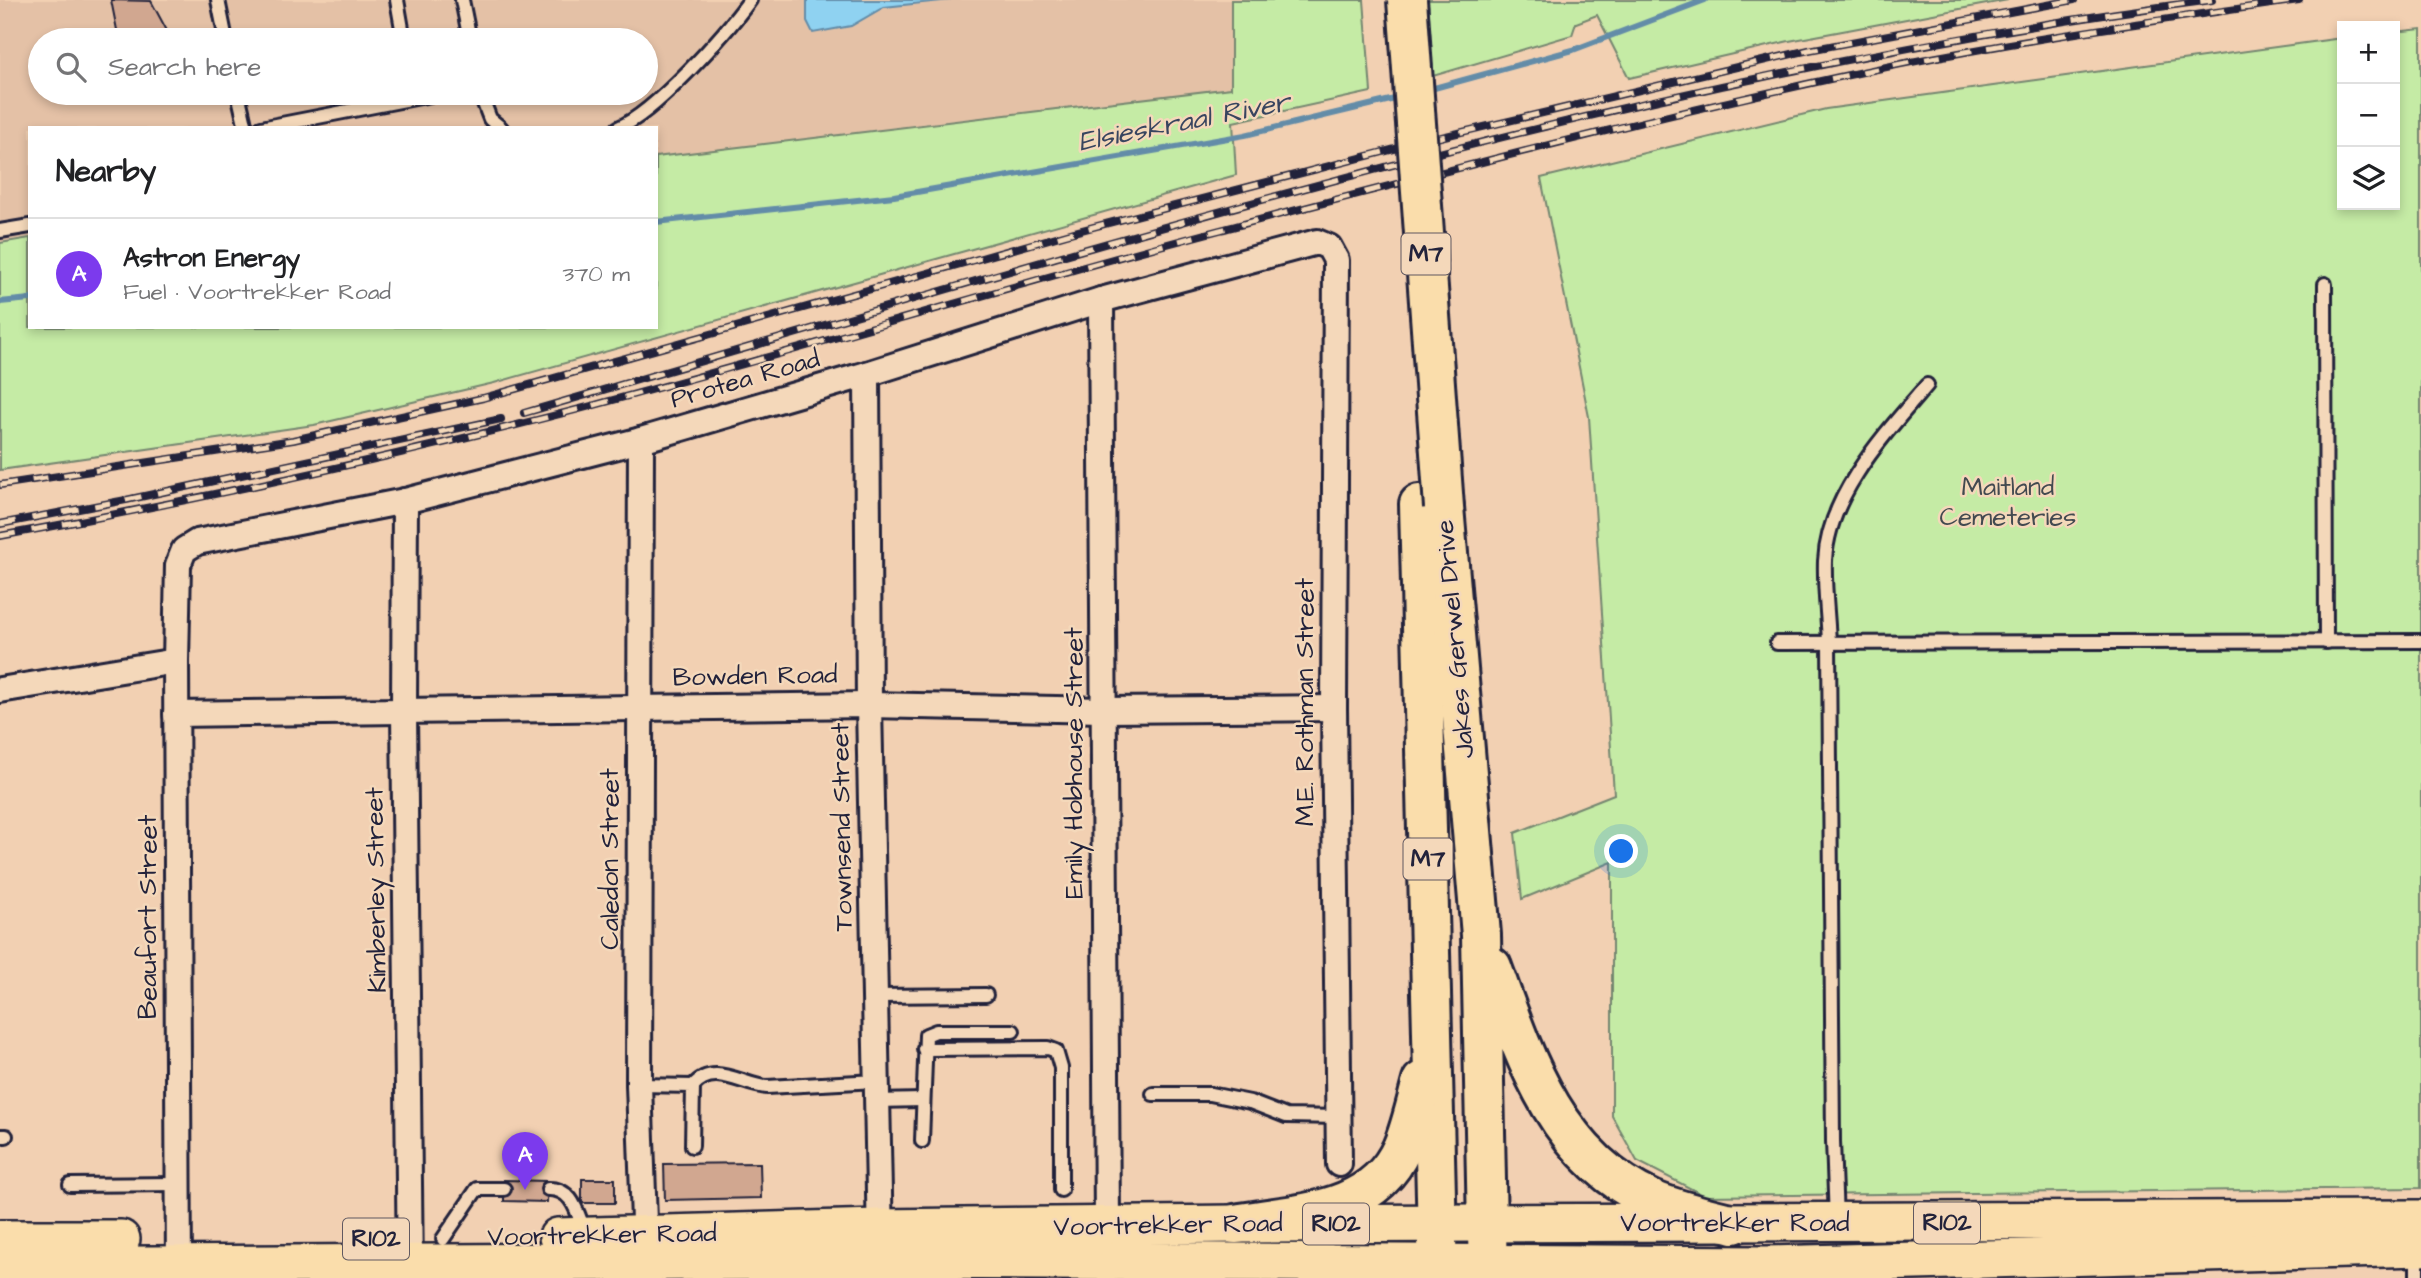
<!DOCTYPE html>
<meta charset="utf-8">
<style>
:root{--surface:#fff;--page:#f6f6f6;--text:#202124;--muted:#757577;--line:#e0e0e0;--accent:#7c3aed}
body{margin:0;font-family:"Architects Daughter",sans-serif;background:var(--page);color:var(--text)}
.controls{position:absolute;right:21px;top:21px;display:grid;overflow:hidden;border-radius:0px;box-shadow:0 4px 10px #0003}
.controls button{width:63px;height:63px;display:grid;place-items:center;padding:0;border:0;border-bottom:2px solid var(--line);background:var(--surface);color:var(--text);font:35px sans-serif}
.you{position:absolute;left:1622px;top:852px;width:24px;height:24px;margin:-18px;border:5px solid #fff;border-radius:50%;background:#1a73e8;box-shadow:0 0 0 10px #1a73e833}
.badge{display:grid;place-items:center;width:46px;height:46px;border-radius:50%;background:var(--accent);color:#fff;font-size:23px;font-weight:700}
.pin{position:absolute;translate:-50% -58px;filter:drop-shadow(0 2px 4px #0008)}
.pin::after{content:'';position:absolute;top:37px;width:24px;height:21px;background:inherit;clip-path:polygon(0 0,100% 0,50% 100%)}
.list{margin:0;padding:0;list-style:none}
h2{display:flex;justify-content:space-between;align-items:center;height:91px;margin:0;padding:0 28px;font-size:30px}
h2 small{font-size:23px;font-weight:400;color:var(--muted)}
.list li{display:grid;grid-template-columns:46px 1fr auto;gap:21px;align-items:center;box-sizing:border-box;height:112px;padding:0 28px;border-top:2px solid var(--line)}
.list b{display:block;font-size:26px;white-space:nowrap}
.list p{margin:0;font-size:23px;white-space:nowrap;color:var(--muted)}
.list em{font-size:23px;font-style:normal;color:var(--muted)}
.icon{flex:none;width:38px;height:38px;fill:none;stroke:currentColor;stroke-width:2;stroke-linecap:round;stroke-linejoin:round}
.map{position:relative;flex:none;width:2421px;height:1278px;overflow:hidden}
.search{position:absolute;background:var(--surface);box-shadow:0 4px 10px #0003;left:28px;top:28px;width:630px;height:77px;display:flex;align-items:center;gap:18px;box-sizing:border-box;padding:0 24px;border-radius:38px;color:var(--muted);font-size:26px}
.panel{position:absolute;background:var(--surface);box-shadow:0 4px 10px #0003;left:28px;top:126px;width:630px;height:203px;border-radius:0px}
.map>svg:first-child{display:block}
</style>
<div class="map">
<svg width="2421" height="1278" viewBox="0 0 2421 1278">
<rect width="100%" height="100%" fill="#f2d0b2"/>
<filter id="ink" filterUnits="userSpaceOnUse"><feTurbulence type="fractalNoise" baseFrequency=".0143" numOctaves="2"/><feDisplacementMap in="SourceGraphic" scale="14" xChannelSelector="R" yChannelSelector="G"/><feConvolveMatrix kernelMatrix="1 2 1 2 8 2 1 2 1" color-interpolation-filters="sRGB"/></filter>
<g filter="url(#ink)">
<!-- built -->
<path fill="#e4c1a6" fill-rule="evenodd" d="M0 0H1231V88L656 157V128H30V238L0 243ZM40 40H646V93H40Z"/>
<!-- green -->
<g fill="#c5eba5" stroke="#748670" stroke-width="2">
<path d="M1231 0H1364L1371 92 1233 122 1236 175 494 383 314 425 0 470V243L30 238V327H656V157L1231 88Z"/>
<path d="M1428 0H2008L1789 41 1629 78 1597 15 1576 23 1572 35 1433 76Z"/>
<path d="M2421 29V1188L1705 1196 1637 1161 1612 1116V862L1522 899 1515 833 1614 794 1589 417 1541 178 1826 109 2342 38V205H2395V32Z"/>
</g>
<!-- water -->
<path fill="#8fd2f1" stroke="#638ca8" stroke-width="2" d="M807 0H951L884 7 851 26 813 33 807 21Z"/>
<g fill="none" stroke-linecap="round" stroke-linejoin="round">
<!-- stream -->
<g stroke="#638ca8" stroke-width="6">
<path d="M1427 90 1573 50 1705 0"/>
<path d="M656 222 894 196 1245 135 1403 97"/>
<path d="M0 302 30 299"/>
</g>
</g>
<!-- building -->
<g fill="#d1a790" stroke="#22223b" stroke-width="2">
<path d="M111 0 151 1 172 40H123L122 34 118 35Z"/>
<path d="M760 1163 761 1198 665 1200 664 1164Z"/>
<rect x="582" y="1179" width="33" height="24"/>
<path d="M504 1180 548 1181 547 1202 504 1201Z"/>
</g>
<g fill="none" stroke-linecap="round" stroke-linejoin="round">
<defs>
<g id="service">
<path d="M218 0 226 40"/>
<path d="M397 0 404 40"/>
<path d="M462 0 470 40"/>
<path d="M238 93 246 128"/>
<path d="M480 93 490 119 501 128"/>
<path d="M261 128 441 93"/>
<path d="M618 128C655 113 726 33 750 0"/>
<path d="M0 231 30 226"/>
<path d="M2325 284 2326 642"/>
<path d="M1777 643 2421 641"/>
<path d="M874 996 986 995"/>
<path d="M924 1049 1048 1048 1056 1051 1061 1068V1190"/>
<path d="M639 1085 693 1086 692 1146"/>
<path d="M693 1086C714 1061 743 1086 767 1087L876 1081"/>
<path d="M1153 1094H1210L1250 1102 1286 1116 1339 1117"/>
<path d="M876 1101 923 1100"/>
<path d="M0 1136H6"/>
<path d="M922 1141 926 1035 936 1031H1013"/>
<path d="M70 1185 178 1184"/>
<path d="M548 1189C573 1188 577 1213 585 1232"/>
<path d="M1836 1220 1833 1141 1829 643C1828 616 1824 588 1825 561 1828 494 1886 433 1927 385"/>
<path d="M443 1239 477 1189H504"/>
<path d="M2417 1278V1250"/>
</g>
<g id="minor">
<path d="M1101 300 1107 1225"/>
<path d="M867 374 869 705 880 1241"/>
<path d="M641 440 639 1085 645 1248"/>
<path d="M405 501 404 711 410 1277"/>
<path d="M0 690 176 661"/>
<path d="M176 714 869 705 1104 710 1334 708"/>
<path d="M179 1277 176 661 178 565 184 550 197 542 405 501 641 440 867 374 1101 300 1317 242 1329 247 1336 260 1334 708 1339 1164"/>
</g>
<g id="primary">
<path d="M558 1237 878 1228 1235 1224 2421 1219"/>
<path d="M0 1239H121"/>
<path d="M0 1266 882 1260 1766 1265 2421 1247"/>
</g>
<g id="trunk">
<path d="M1419 504 1438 1278"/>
<path d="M1444 507 1481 935 1488 1278"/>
<path d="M1492 967C1524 1057 1557 1158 1652 1200 1678 1211 1706 1217 1734 1224"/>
<path d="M1235 1224C1297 1213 1373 1214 1402 1148 1411 1127 1416 1103 1422 1081"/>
</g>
</defs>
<!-- service casing -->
<use href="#service" stroke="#22223b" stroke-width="18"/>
<!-- minor casing -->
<use href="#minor" stroke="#22223b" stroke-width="30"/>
<!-- primary casing -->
<use href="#primary" stroke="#22223b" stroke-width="42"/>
<!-- trunk casing -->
<use href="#trunk" stroke="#22223b" stroke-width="44"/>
<!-- service -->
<use href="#service" stroke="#f4d8ba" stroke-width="12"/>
<!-- minor -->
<use href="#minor" stroke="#f4d8ba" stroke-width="24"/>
<!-- primary -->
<use href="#primary" stroke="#faddab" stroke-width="37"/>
<!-- trunk -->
<use href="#trunk" stroke="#faddab" stroke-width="38"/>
<defs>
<g id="rail">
<path d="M524 413C1080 252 1636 73 2212 0"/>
<path d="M0 485 293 440 483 398 1074 232 1441 137 1809 50 2074 0"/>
<path d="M0 524 126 500 501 419"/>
<path d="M0 536C198 500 396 457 591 406 802 350 1010 285 1220 230 1446 171 1672 111 1901 64 2033 38 2166 19 2299 0"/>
</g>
</defs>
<!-- rail casing -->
<use href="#rail" stroke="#22223b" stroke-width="8"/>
<!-- rail -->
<use href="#rail" stroke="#f4d8ba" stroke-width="5" stroke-dasharray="16" stroke-linecap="butt"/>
<defs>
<path id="trunk-bridge" d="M1407 0 1444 507"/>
</defs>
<!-- trunk-bridge casing -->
<use href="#trunk-bridge" stroke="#22223b" stroke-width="44" stroke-linecap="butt"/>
<!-- trunk-bridge -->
<use href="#trunk-bridge" stroke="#faddab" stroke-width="38"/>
</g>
</g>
<g text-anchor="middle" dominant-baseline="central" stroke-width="5" stroke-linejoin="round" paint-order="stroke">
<!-- shield labels -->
<g fill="#f4d8ba" stroke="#615961" stroke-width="2">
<rect x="1401.5" y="233.5" width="49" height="41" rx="5"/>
<rect x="1403.5" y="838.5" width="49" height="41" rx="5"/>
<rect x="1914" y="1202.5" width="66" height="41" rx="5"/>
<rect x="1303" y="1203.5" width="66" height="41" rx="5"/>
<rect x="343" y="1218.5" width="66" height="41" rx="5"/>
</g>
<g font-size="24" font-weight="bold" fill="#22223b">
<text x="1426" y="254">M7</text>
<text x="1428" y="859">M7</text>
<text x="1947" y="1223">R102</text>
<text x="1336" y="1224">R102</text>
<text x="376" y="1239">R102</text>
</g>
<!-- street labels -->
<g font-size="26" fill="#22223b" stroke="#f4d8ba">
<text transform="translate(745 379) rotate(-16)">Protea Road</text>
<text transform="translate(1455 639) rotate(-95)">Jakes Gerwel Drive</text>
<text transform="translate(755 676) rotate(-1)">Bowden Road</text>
<text transform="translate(1305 702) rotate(-90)">M.E. Rothman Street</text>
<text transform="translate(1074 763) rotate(-90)">Emily Hobhouse Street</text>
<text transform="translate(842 827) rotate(-91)">Townsend Street</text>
<text transform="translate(610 859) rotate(-90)">Caledon Street</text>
<text transform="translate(376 890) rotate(-91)">Kimberley Street</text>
<text transform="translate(148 917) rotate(-90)">Beaufort Street</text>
<text x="1735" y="1223">Voortrekker Road</text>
<text transform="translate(1168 1225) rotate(-1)">Voortrekker Road</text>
<text transform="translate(602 1235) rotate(-1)">Voortrekker Road</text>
</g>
<!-- park labels -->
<g font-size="26" fill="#434a50" stroke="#f4d8ba">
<text x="2008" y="487">Maitland<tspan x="2008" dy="30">Cemeteries</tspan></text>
</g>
<!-- water labels -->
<g font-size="28" font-style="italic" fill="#38455f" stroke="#f4d8ba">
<text transform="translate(1184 122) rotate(-11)">Elsieskraal River</text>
</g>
</g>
</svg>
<div class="controls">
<button>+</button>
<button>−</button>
<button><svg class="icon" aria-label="layers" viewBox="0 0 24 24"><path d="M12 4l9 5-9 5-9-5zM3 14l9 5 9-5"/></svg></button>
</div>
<div class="you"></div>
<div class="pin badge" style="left:525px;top:1190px">A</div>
<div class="search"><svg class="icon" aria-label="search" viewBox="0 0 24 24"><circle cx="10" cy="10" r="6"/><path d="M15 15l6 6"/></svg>Search here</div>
<section class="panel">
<h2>Nearby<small></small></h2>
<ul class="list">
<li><span class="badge">A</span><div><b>Astron Energy</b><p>Fuel · Voortrekker Road</p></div><em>370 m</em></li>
</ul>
</section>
</div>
